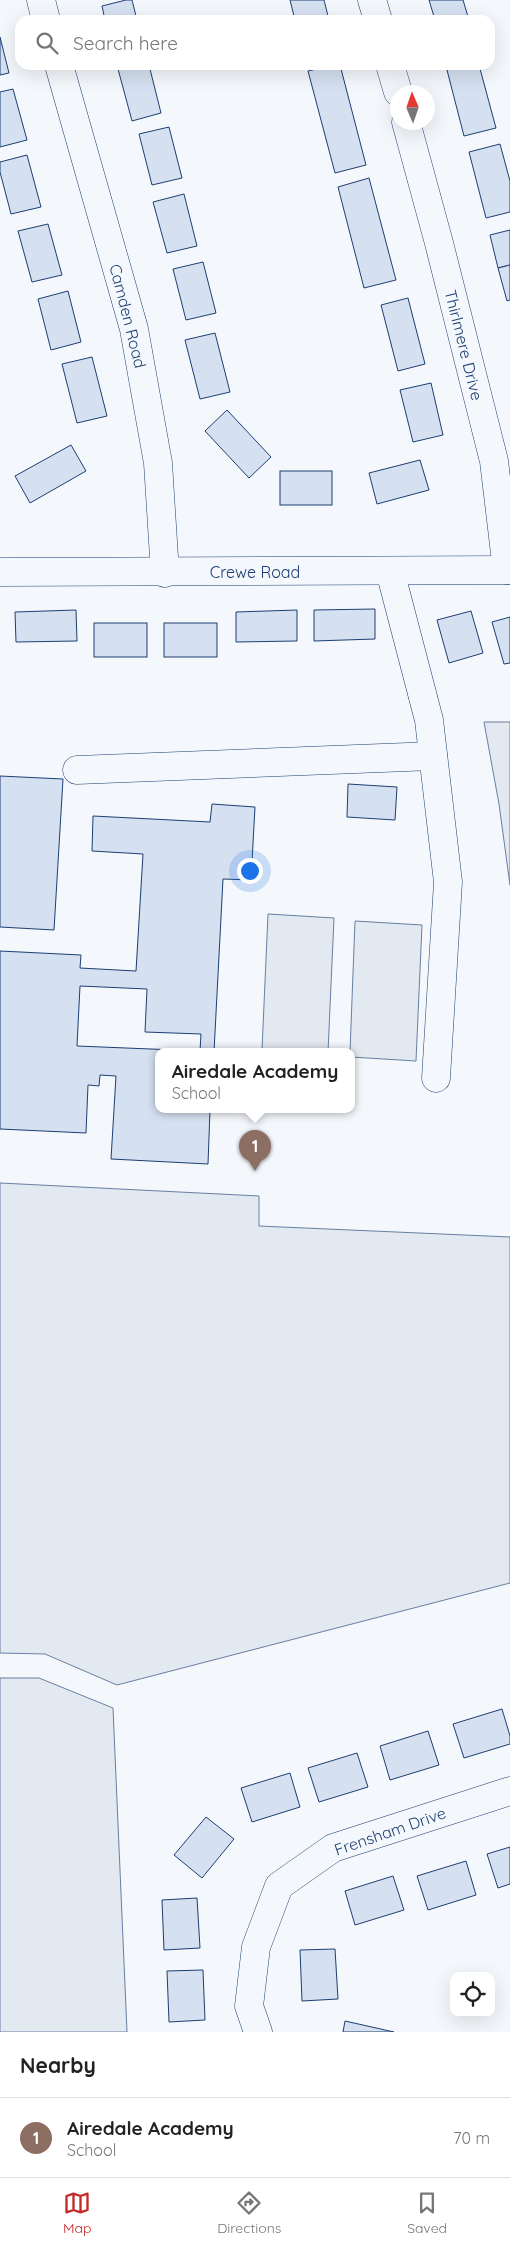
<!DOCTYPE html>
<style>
:root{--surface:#fff;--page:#f2f2f2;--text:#222;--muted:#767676;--line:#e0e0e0;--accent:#c62828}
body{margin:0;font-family:Quicksand,sans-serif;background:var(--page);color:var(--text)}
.controls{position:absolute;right:15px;bottom:15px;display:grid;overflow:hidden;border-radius:10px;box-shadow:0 5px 20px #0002}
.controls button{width:45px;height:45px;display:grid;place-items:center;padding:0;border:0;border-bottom:1px solid var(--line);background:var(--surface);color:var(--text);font:25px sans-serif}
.compass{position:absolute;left:390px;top:85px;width:45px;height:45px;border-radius:50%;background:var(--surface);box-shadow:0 5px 20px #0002;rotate:358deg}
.you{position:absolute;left:249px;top:870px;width:18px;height:18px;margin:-12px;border:4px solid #fff;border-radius:50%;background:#1a73e8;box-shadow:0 0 0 8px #1a73e833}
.badge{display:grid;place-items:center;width:32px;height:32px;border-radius:50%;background:var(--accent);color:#fff;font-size:16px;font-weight:700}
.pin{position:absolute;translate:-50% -41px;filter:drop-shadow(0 1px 2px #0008)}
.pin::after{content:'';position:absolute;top:26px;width:18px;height:15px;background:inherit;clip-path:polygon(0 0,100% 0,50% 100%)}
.popup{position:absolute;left:155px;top:1048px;width:200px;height:65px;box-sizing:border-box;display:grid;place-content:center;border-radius:10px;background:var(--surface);filter:drop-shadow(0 1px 4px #0005);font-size:16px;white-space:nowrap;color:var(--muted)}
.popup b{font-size:19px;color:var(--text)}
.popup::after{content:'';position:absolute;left:50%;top:100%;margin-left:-10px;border:10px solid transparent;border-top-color:var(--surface)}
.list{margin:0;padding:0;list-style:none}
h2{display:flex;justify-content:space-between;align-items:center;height:65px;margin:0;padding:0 20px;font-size:21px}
h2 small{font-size:16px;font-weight:400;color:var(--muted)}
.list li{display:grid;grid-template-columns:32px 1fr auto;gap:15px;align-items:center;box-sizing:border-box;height:80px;padding:0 20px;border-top:1px solid var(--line)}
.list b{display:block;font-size:19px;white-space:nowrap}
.list p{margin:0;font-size:16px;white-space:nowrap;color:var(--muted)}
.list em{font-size:16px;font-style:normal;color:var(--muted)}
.icon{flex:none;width:28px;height:28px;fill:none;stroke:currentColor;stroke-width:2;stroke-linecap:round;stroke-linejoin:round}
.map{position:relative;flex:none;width:510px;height:2032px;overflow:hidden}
.search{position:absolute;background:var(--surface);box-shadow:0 5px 20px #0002;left:15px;right:15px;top:15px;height:55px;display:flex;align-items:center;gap:12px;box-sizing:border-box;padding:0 18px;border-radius:15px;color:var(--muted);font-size:19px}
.sheet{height:145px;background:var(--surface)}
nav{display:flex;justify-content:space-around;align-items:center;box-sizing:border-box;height:70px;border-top:1px solid var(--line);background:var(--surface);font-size:14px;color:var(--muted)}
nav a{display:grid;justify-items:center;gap:2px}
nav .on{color:var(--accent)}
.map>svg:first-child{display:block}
</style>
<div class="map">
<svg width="510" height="2032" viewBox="0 0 510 2032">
<rect width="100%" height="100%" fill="#f4f7fb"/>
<!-- green -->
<g fill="#e3e9f0" stroke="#687fa3">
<path d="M484 722H510V885L499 804Z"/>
<path d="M268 914 334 918 328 1052 262 1050Z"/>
<path d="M355 921 422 925 416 1061 351 1057 350 1052Z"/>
<path d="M0 1183 259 1196V1226L510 1237V1583L117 1685 45 1654 0 1653Z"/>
<path d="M0 1678H39L113 1708 127 2032H0Z"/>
</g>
<!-- building -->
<g fill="#d5e0f0" stroke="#1d3f73" fill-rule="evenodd">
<path d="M126 0H132L137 20H105L102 6Z"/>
<path d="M290 0H324L329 20H295Z"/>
<path d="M429 0H463L469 20H435Z"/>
<path d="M0 37 9 73 0 75Z"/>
<path d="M134 65H149L161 113 132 121 118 69Z"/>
<path d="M333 65H340L366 165 335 173 308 71Z"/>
<path d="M465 65H479L496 128 464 136 447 70Z"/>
<path d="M13 89 27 140 0 147V92Z"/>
<path d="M169 127 182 178 152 185 139 134Z"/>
<path d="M500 144 510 181V212L486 218 469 152Z"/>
<path d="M27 155 41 207 11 214 0 172V162Z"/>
<path d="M369 178 396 280 364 288 338 187Z"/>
<path d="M184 194 197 246 167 253 153 202Z"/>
<path d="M48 224 62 275 32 282 18 231Z"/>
<path d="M510 230V265L498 268 490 235Z"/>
<path d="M203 262 216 313 186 320 173 269Z"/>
<path d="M510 265V300L507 301 498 268Z"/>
<path d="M68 291 81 342 51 350 38 299Z"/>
<path d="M408 298 425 364 398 371 381 305Z"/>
<path d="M215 333 230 392 200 399 185 340Z"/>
<path d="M92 357 107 416 77 423 62 364Z"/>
<path d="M431 383 443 435 413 442 400 390Z"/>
<path d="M227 410 271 457 249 478 205 431Z"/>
<path d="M71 445 86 471 30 503 15 476Z"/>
<path d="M420 460 429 490 377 504 369 473Z"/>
<rect x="280" y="471" width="52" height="34"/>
<path d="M375 609V639L314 641V610Z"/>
<path d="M76 610 77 641 16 642 15 612Z"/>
<path d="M297 610V641L236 642V612Z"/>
<path d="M471 611 483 653 449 663 437 620Z"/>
<path d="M510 617V663L504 664 492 622Z"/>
<rect x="94" y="623" width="53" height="34"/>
<rect x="164" y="623" width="53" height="34"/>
<path d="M0 776 63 779 54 930 0 927Z"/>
<path d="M348 784 397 787 395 820 347 817Z"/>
<path d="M212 804 255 807 251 880 223 879 214 1052H159V1110H210L208 1164 111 1159 116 1076 100 1075 99 1086 88 1085 86 1133 0 1129V951L81 955 80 968 136 971 143 854 92 851 93 816 210 822ZM80 986 147 989 145 1032 201 1034 200 1051 77 1046Z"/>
<path d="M502 1709 510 1736V1744L464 1758 453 1724Z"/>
<path d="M428 1731 439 1765 390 1780 380 1746Z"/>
<path d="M357 1753 368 1787 319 1802 308 1768Z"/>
<path d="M290 1773 300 1807 252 1822 241 1788Z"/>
<path d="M206 1817 234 1839 202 1878 174 1855Z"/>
<path d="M510 1847V1884L498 1888 487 1854Z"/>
<path d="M466 1861 476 1895 428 1910 417 1876Z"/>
<path d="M393 1876 404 1910 355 1925 345 1891Z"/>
<path d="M197 1898 200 1948 164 1950 162 1900Z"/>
<path d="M335 1949 338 1999 302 2001 300 1950Z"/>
<path d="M203 1970 205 2020 169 2022 167 1971Z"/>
<path d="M345 2021 394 2032H343Z"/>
</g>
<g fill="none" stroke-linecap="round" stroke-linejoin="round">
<defs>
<g id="minor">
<path d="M41 0 46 20"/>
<path d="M372 0 378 20"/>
<path d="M59 65 134 329 158 463 165 573"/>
<path d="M390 65 398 92"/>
<path d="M406 122 439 243 494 461 507 570"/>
<path d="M390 571 429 720 448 882 436 1078"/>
<path d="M0 572 510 570"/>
<path d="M77 770 433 756"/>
<path d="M258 2032 249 2006 256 1947 279 1886 333 1848 510 1791"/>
</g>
</defs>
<!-- minor casing -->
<use href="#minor" stroke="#1d3f73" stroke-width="29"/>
<!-- minor -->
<use href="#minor" stroke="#f4f7fb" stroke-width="28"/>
</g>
<g text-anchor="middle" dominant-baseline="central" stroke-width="4" stroke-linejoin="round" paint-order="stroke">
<!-- street labels -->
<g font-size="16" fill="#1d3f73" stroke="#f4f7fb">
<text transform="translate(128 316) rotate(76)">Camden Road</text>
<text transform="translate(464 345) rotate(76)">Thirlmere Drive</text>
<text x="255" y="572">Crewe Road</text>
<text transform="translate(390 1831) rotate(-19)">Frensham Drive</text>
</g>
</g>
</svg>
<div class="controls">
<button><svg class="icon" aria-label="locate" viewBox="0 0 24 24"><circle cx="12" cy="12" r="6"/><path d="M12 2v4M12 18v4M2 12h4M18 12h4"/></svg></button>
</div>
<svg class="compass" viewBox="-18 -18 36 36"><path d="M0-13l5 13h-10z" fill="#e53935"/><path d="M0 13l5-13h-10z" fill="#767676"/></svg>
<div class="you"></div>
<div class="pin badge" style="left:255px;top:1171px;background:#8d6e63">1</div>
<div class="popup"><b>Airedale Academy</b>School</div>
<div class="search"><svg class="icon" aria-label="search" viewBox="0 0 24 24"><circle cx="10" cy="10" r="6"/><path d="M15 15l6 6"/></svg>Search here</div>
</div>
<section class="sheet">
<h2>Nearby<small></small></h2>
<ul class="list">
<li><span class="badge" style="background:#8d6e63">1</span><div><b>Airedale Academy</b><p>School</p></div><em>70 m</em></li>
</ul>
</section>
<nav>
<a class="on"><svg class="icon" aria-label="map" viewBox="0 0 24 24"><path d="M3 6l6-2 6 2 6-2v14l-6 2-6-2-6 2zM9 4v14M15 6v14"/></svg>Map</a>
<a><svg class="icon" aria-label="directions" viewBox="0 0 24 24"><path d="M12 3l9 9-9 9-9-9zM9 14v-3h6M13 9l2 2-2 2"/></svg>Directions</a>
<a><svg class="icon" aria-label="saved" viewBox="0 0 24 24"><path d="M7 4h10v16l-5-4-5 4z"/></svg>Saved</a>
</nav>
